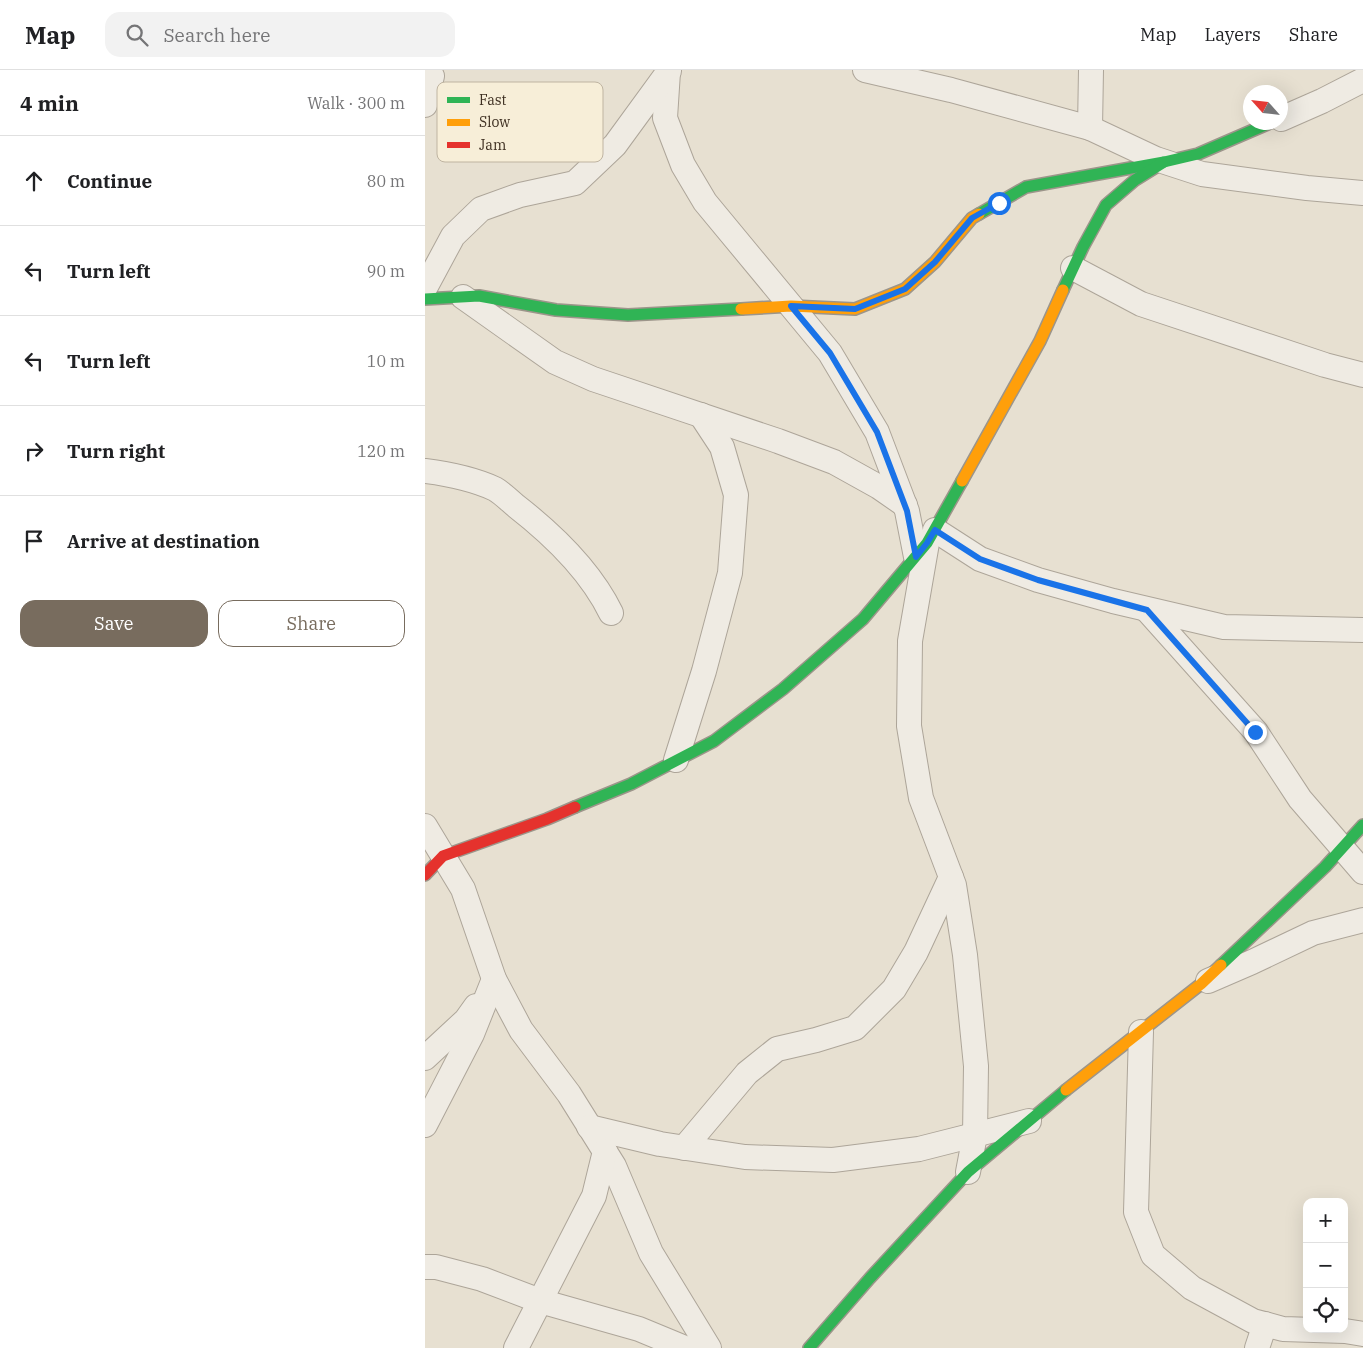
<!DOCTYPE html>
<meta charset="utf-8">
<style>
:root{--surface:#fff;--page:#f2f2f2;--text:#202124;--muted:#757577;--line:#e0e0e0;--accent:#786c5e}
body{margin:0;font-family:"IBM Plex Serif",serif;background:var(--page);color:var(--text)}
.controls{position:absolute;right:15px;bottom:15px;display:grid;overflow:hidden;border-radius:10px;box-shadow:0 5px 20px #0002}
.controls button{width:45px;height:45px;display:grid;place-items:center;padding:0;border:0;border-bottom:1px solid var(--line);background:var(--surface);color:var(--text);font:25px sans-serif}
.compass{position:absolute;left:818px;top:15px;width:45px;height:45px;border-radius:50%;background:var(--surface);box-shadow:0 5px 20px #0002;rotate:297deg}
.stop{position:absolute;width:15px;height:15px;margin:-11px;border:4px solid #1a73e8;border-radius:50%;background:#fff}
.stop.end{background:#1a73e8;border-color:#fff;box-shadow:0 1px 5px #0008}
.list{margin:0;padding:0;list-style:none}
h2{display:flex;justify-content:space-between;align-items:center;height:65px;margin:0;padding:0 20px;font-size:21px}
h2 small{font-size:16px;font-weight:400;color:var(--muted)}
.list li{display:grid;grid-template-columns:32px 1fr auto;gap:15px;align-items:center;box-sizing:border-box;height:90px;padding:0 20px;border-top:1px solid var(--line)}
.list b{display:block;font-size:19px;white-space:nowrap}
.list em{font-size:16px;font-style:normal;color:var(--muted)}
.actions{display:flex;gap:10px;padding:15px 20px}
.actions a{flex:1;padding:11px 0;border:1px solid var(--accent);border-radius:15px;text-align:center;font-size:18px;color:var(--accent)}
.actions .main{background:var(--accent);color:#fff}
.icon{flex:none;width:28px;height:28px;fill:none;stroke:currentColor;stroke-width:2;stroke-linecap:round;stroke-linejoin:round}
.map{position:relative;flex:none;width:938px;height:1278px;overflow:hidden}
header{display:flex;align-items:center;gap:30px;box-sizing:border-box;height:70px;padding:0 25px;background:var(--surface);border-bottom:1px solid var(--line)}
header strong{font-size:24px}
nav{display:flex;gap:28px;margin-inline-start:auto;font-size:18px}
.search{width:350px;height:45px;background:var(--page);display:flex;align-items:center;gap:12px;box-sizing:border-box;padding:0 18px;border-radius:15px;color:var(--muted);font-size:19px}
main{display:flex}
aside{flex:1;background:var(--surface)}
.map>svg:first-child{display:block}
</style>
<header>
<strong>Map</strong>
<div class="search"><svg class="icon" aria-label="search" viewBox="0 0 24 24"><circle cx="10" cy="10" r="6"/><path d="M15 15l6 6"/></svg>Search here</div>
<nav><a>Map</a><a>Layers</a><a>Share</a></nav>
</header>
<main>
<aside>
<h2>4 min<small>Walk · 300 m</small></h2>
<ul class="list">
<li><svg class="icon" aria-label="ahead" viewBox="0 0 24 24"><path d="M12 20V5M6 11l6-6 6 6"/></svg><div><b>Continue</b></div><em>80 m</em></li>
<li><svg class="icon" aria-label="left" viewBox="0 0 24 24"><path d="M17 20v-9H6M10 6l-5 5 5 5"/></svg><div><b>Turn left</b></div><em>90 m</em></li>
<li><svg class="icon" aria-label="left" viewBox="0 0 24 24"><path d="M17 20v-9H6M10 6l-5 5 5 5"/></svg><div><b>Turn left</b></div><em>10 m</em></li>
<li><svg class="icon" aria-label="right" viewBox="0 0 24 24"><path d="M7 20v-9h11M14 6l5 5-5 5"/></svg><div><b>Turn right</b></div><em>120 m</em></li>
<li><svg class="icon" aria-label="arrive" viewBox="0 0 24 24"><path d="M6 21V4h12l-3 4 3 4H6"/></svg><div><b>Arrive at destination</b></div></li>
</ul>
<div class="actions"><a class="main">Save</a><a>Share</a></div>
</aside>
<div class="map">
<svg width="938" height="1278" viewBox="0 0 938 1278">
<rect width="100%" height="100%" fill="#e7e0d1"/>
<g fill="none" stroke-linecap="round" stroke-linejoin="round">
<defs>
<g id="street">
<path d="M440 0 526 20 665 58 731 89 777 104 882 118 938 123"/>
<path d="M243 2 240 48 258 95 280 132 405 283 452 362 482 441 491 487"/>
<path d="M0 35 7 6"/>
<path d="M856 49 897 31 938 10"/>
<path d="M665 58 666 0"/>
<path d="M648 198 716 234 900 295 938 305"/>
<path d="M0 218 28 166 56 139 95 125 150 113 190 75 244 1"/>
<path d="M38 227 130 292 168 309 353 371 409 392 454 417 480 435"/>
<path d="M0 401C24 404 48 409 70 419 77 423 84 430 91 436 127 464 166 502 186 543"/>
<path d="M510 460 555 489 613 510 688 531 799 557 938 560"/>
<path d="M502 473 485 571 484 656 496 728 529 815 540 885 551 996 550 1065 543 1102"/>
<path d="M722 540 831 662 875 729 938 802"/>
<path d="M251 690 279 601 305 503 311 425 297 377 276 345"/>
<path d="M0 756 38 819 69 909 96 960 144 1024 189 1096 226 1183 284 1278"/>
<path d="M783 911 827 892 888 863 938 850"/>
<path d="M716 962 711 1142 728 1185 767 1218 828 1251 858 1259 920 1261 938 1264"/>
<path d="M0 988 41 950 51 936"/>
<path d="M0 1055 47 964 69 909"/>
<path d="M164 1057 235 1074 320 1087 408 1090 494 1079 604 1051"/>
<path d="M259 1078 322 1003 352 979 391 970 430 958 469 919 491 882 526 807"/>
<path d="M0 1197H11L57 1209 115 1231 214 1259 260 1278"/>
<path d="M91 1278 169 1126 180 1081"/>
<path d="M832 1278 840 1254"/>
</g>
<g id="fast">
<path d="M554 144 601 117 739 92 773 84 847 52"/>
<path d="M638 220 658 177 681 135 710 110 739 92"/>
<path d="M0 229 54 226 131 240 203 245 316 239"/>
<path d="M150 737 206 714 289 671 358 619 438 549 502 473 537 411"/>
<path d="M796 895 900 797 938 755"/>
<path d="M384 1278 445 1208 543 1102 641 1020"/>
</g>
<g id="slow">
<path d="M316 239 366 236 430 239 480 219 510 192 547 148 554 144"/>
<path d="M537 411 615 271 638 220"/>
<path d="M641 1020 776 914 796 895"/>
</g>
<path id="jam" d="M0 805 18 786 122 749 150 737"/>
</defs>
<!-- street casing -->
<use href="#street" stroke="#ada599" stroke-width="26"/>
<!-- fast casing -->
<use href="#fast" stroke="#9c958a" stroke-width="14"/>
<!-- slow casing -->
<use href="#slow" stroke="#9c958a" stroke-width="14"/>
<!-- jam casing -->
<use href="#jam" stroke="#9c958a" stroke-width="14"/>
<!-- street -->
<use href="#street" stroke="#efebe3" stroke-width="24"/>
<!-- fast -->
<use href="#fast" stroke="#30b455" stroke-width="11"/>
<!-- slow -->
<use href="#slow" stroke="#ff9f0a" stroke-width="11"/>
<!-- jam -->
<use href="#jam" stroke="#e5322d" stroke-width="11"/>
</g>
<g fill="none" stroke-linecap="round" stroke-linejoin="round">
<!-- route -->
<path stroke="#1a73e8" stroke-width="6" d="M574 133 547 148 510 192 480 219 430 239 366 236 405 283 452 362 482 441 491 487 502 473 510 460 555 489 613 510 722 540 830 662"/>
</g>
<!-- legend -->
<rect x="12" y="12" width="166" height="80" rx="8" fill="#f7eed8" stroke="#bfb4a1" stroke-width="1"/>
<rect x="22" y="27" width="23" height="6" fill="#30b455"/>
<rect x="22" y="49" width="23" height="7" fill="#ff9f0a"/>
<rect x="22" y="72" width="23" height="6" fill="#e5322d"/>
<g font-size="14" fill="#3d2e20">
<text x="54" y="35">Fast</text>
<text x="54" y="57">Slow</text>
<text x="54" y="80">Jam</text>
</g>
</svg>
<div class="controls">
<button>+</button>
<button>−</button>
<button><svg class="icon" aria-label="locate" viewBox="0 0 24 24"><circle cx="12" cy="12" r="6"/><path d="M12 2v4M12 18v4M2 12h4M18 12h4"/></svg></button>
</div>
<svg class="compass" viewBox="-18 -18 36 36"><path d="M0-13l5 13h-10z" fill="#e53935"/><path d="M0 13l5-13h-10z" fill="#757577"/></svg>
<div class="stop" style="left:574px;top:133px"></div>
<div class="stop end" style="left:830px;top:662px"></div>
</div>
</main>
